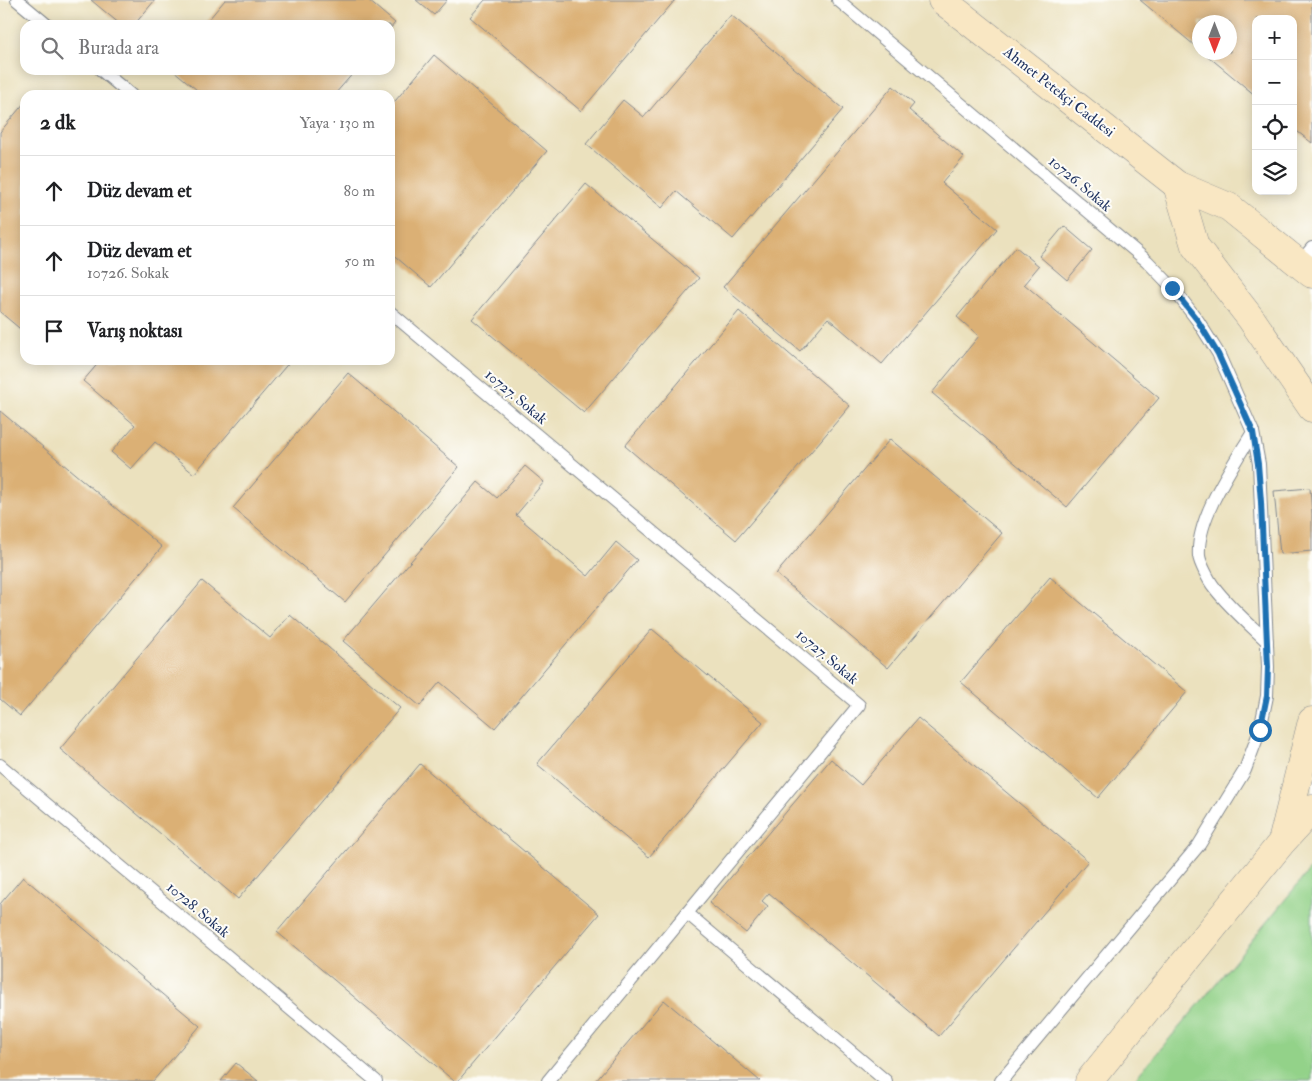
<!DOCTYPE html>
<html lang="tr">
<meta charset="utf-8">
<style>
:root{--surface:#fff;--page:#f6f6f6;--text:#202124;--muted:#757577;--line:#e0e0e0}
body{margin:0;font-family:"IM FELL Double Pica",serif;background:var(--page);color:var(--text)}
.controls{position:absolute;right:15px;top:15px;display:grid;overflow:hidden;border-radius:10px;box-shadow:0 2px 12px #0003}
.controls button{width:45px;height:45px;display:grid;place-items:center;padding:0;border:0;border-bottom:1px solid var(--line);background:var(--surface);color:var(--text);font:25px sans-serif}
.compass{position:absolute;left:1192px;top:15px;width:45px;height:45px;border-radius:50%;background:var(--surface);box-shadow:0 2px 12px #0003;rotate:180deg}
.stop{position:absolute;width:15px;height:15px;margin:-11px;border:4px solid #1f6fb2;border-radius:50%;background:#fff}
.stop.end{background:#1f6fb2;border-color:#fff;box-shadow:0 1px 5px #0008}
.list{margin:0;padding:0;list-style:none}
h2{display:flex;justify-content:space-between;align-items:center;height:65px;margin:0;padding:0 20px;font-size:21px}
h2 small{font-size:16px;font-weight:400;color:var(--muted)}
.list li{display:grid;grid-template-columns:32px 1fr auto;gap:15px;align-items:center;box-sizing:border-box;height:70px;padding:0 20px;border-top:1px solid var(--line)}
.list b{display:block;font-size:19px;white-space:nowrap}
.list p{margin:0;font-size:16px;white-space:nowrap;color:var(--muted)}
.list em{font-size:16px;font-style:normal;color:var(--muted)}
.icon{flex:none;width:28px;height:28px;fill:none;stroke:currentColor;stroke-width:2;stroke-linecap:round;stroke-linejoin:round}
.map{position:relative;flex:none;width:1312px;height:1081px;overflow:hidden}
.search{position:absolute;background:var(--surface);box-shadow:0 2px 12px #0003;left:20px;top:20px;width:375px;height:55px;display:flex;align-items:center;gap:12px;box-sizing:border-box;padding:0 18px;border-radius:15px;color:var(--muted);font-size:19px}
.panel{position:absolute;background:var(--surface);box-shadow:0 2px 12px #0003;left:20px;top:90px;width:375px;height:275px;border-radius:15px}
.map>svg:first-child{display:block}
</style>
<div class="map">
<svg width="1312" height="1081" viewBox="0 0 1312 1081">
<rect width="100%" height="100%" fill="#fdfcf7"/>
<filter id="ink" filterUnits="userSpaceOnUse"><feTurbulence type="fractalNoise" baseFrequency=".02" numOctaves="2"/><feDisplacementMap in="SourceGraphic" scale="10" xChannelSelector="R" yChannelSelector="G"/><feConvolveMatrix kernelMatrix="1 2 1 2 8 2 1 2 1" color-interpolation-filters="sRGB"/></filter>
<filter id="wash" filterUnits="userSpaceOnUse"><feTurbulence type="fractalNoise" baseFrequency=".0096" numOctaves="4" result="noise"/><feDisplacementMap in="SourceGraphic" scale="20" xChannelSelector="R" yChannelSelector="G"/><feGaussianBlur stdDeviation="1.12" result="paint"/><feColorMatrix in="noise" values="0 0 0 0 0 0 0 0 0 0 0 0 0 0 0 0 0 1.4 0 .05"/><feComposite in="paint" operator="in"/></filter>
<g filter="url(#wash)">
<rect width="100%" height="100%" fill="#ebe1be"/>
<!-- green -->
<path fill="#93d289" stroke="#578074" d="M1312 867V1081H1133L1194 1010Z"/>
<g id="blocks">
<!-- building -->
<g fill="#dbb075">
<path d="M91 0H155L134 25H121Z"/>
<path d="M225 0H368L395 23 390 29V25H204Z"/>
<path d="M416 0H447L434 15Z"/>
<path d="M485 0H675L581 111 470 17Z"/>
<path d="M1140 0H1312V143L1293 128V19H1256V96L1203 52H1230V22H1200V50Z"/>
<path d="M731 15 843 109 733 239 676 191 662 208 586 144 623 100 644 117Z"/>
<path d="M434 55 547 151 431 287 390 252V107Z"/>
<path d="M173 70H356L334 95H203Z"/>
<path d="M893 86 914 104 909 110 964 157 942 183 997 229 882 364 828 318 800 351 723 287Z"/>
<path d="M25 102V333L0 312V132Z"/>
<path d="M586 184 699 278 584 413 472 319Z"/>
<path d="M1064 226 1092 250 1067 280 1039 256Z"/>
<path d="M1016 247 1039 266 1024 284 1159 398 1067 507 932 393 979 336 957 317Z"/>
<path d="M739 311 850 406 736 540 625 446Z"/>
<path d="M101 360H291L194 474 155 442 131 469 111 452 135 425 83 381Z"/>
<path d="M348 373 459 467 345 602 233 508Z"/>
<path d="M0 411 162 547 20 716 0 699Z"/>
<path d="M890 439 1002 533 888 668 776 574Z"/>
<path d="M525 466 544 482 516 515 588 576 616 542 637 560 495 728 440 682 420 706 343 641 478 482 497 498Z"/>
<path d="M1310 488 1312 514V551L1280 554 1274 491Z"/>
<path d="M1050 577 1187 692 1098 798 961 682Z"/>
<path d="M202 581 270 638 290 615 400 708 238 899 60 749Z"/>
<path d="M652 629 763 722 649 857 537 764Z"/>
<path d="M918 718 1088 861 939 1036 769 893 762 901 768 906 746 933 709 903 831 759 861 785Z"/>
<path d="M420 764 599 914 458 1081H454L277 932Z"/>
<path d="M23 877 200 1026 153 1081H0V904Z"/>
<path d="M664 1000 760 1081H595Z"/>
<path d="M236 1063 258 1081H221Z"/>
</g>
</g>
</g>
<g filter="url(#ink)">
<use href="#blocks" fill-opacity="0" stroke="#83888e" stroke-width="1"/>
<g fill="none" stroke-linecap="round" stroke-linejoin="round">
<defs>
<g id="lane">
<path d="M17 0 47 25"/>
<path d="M838 0 1147 261 1172 287 1198 321 1218 353 1253 432 1259 464 1268 667 1267 696 1260 730 1245 770 1199 845 1001 1081"/>
<path d="M101 70 131 95"/>
<path d="M1299 264 1312 248"/>
<path d="M390 312 859 705 687 913 886 1081"/>
<path d="M1253 432C1234 464 1196 518 1199 556 1200 563 1209 581 1214 587 1229 607 1249 624 1267 641"/>
<path d="M0 765 376 1081"/>
<path d="M548 1081 687 913"/>
</g>
<g id="secondary">
<path d="M942 0 1177 185 1229 207 1312 274"/>
<path d="M1177 185 1195 246 1252 320 1312 408"/>
<path d="M1283 838 1312 721"/>
<path d="M1089 1081 1282 842 1312 809"/>
</g>
</defs>
<!-- lane casing -->
<use href="#lane" stroke="#83888e" stroke-width="14"/>
<!-- secondary casing -->
<use href="#secondary" stroke="#83888e" stroke-width="29"/>
<!-- lane -->
<use href="#lane" stroke="#fff" stroke-width="12"/>
<!-- secondary -->
<use href="#secondary" stroke="#f9e7c3" stroke-width="28"/>
</g>
</g>
<g fill="none" stroke-linecap="round" stroke-linejoin="round" filter="url(#ink)">
<!-- route -->
<path stroke="#1f6fb2" stroke-width="6" d="M1172 288 1198 321 1218 354 1253 432 1258 464 1261 502 1268 667 1267 696 1260 730"/>
</g>
<g text-anchor="middle" dominant-baseline="central" stroke-width="4" stroke-linejoin="round" paint-order="stroke">
<!-- street labels -->
<g font-size="15" fill="#1b2f5e" stroke="#fdfcf7">
<text transform="translate(1059 92) rotate(38)">Ahmet Petekçi Caddesi</text>
<text transform="translate(1080 184) rotate(40)">10726. Sokak</text>
<text transform="translate(516 397) rotate(40)">10727. Sokak</text>
<text transform="translate(827 657) rotate(40)">10727. Sokak</text>
<text transform="translate(198 910) rotate(40)">10728. Sokak</text>
</g>
</g>
</svg>
<div class="controls">
<button>+</button>
<button>−</button>
<button><svg class="icon" aria-label="locate" viewBox="0 0 24 24"><circle cx="12" cy="12" r="6"/><path d="M12 2v4M12 18v4M2 12h4M18 12h4"/></svg></button>
<button><svg class="icon" aria-label="layers" viewBox="0 0 24 24"><path d="M12 4l9 5-9 5-9-5zM3 14l9 5 9-5"/></svg></button>
</div>
<svg class="compass" viewBox="-18 -18 36 36"><path d="M0-13l5 13h-10z" fill="#e53935"/><path d="M0 13l5-13h-10z" fill="#757577"/></svg>
<div class="stop" style="left:1260px;top:730px"></div>
<div class="stop end" style="left:1172px;top:288px"></div>
<div class="search"><svg class="icon" aria-label="search" viewBox="0 0 24 24"><circle cx="10" cy="10" r="6"/><path d="M15 15l6 6"/></svg>Burada ara</div>
<section class="panel">
<h2>2 dk<small>Yaya · 130 m</small></h2>
<ul class="list">
<li><svg class="icon" aria-label="ahead" viewBox="0 0 24 24"><path d="M12 20V5M6 11l6-6 6 6"/></svg><div><b>Düz devam et</b></div><em>80 m</em></li>
<li><svg class="icon" aria-label="ahead" viewBox="0 0 24 24"><path d="M12 20V5M6 11l6-6 6 6"/></svg><div><b>Düz devam et</b><p>10726. Sokak</p></div><em>50 m</em></li>
<li><svg class="icon" aria-label="arrive" viewBox="0 0 24 24"><path d="M6 21V4h12l-3 4 3 4H6"/></svg><div><b>Varış noktası</b></div></li>
</ul>
</section>
</div>
